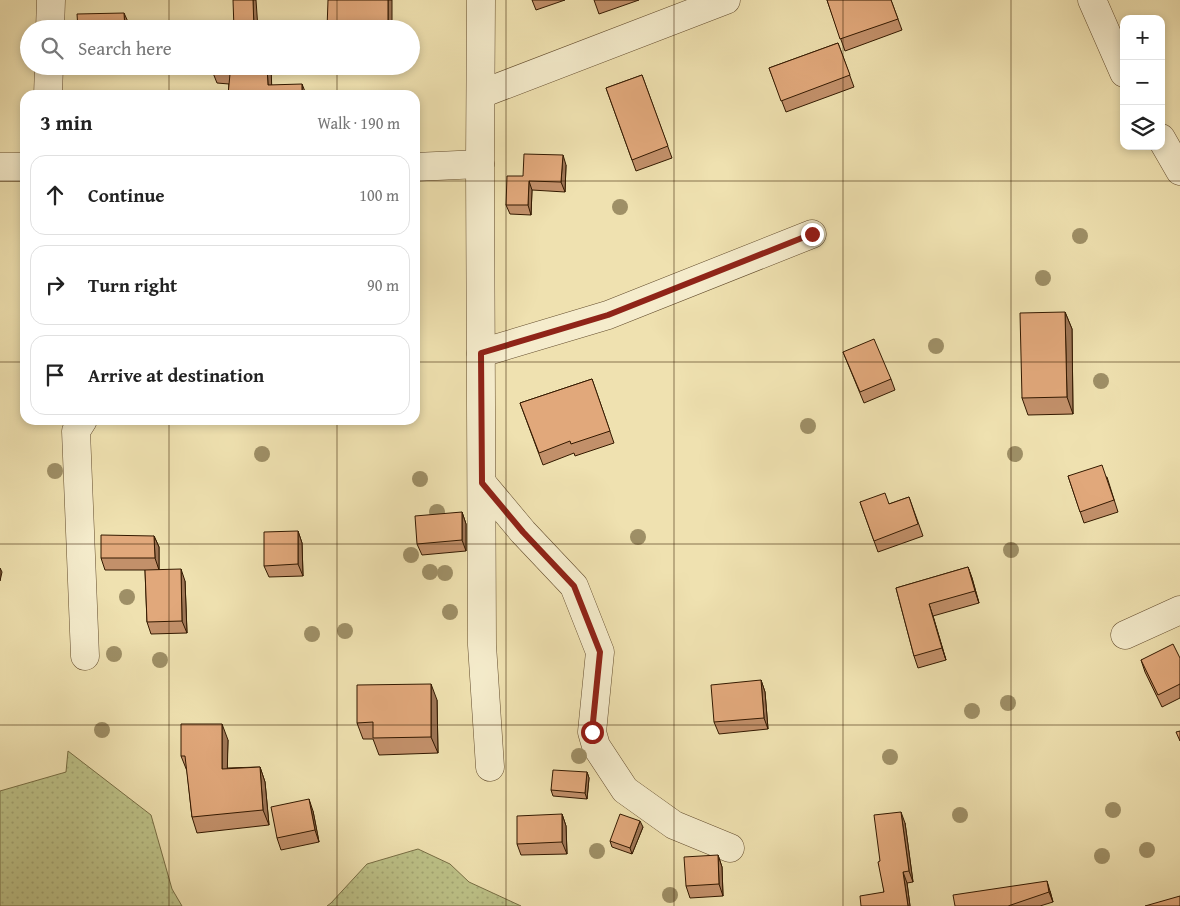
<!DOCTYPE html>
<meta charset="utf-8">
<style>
:root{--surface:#fff;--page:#f6f6f6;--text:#222;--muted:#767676;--line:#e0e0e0}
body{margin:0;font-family:"Gentium Book Plus",serif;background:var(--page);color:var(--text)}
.controls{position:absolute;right:15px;top:15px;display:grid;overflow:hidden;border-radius:10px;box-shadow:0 2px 8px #0003}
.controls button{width:45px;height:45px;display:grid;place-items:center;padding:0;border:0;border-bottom:1px solid var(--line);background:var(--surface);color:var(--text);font:25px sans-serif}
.stop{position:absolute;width:15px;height:15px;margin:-11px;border:4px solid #8f2418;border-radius:50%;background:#fff}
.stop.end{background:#8f2418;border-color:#fff;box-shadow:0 1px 5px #0008}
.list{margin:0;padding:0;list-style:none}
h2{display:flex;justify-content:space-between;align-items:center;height:65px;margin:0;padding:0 20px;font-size:21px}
h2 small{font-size:16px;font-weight:400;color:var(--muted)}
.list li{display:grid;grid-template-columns:32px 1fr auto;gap:15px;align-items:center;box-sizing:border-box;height:80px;margin:0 10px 10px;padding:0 10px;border:1px solid var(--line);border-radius:15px}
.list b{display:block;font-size:19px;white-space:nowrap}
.list em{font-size:16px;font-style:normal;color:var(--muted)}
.icon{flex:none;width:28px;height:28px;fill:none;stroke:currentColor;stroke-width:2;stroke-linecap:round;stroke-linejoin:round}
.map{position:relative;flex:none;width:1180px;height:906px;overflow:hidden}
.search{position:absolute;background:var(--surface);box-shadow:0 2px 8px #0003;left:20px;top:20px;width:400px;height:55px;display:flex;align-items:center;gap:12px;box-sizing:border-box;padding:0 18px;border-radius:28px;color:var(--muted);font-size:19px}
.panel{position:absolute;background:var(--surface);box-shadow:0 2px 8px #0003;left:20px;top:90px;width:400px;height:335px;border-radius:15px}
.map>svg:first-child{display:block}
</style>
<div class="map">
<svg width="1180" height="906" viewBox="0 0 1180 906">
<defs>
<pattern id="grass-dots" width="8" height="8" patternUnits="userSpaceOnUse" patternTransform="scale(1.25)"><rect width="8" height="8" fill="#bdc288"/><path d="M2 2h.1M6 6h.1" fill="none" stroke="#a3a674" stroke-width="1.8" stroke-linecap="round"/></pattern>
</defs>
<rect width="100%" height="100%" fill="#efe1b0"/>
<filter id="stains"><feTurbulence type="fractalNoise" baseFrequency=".004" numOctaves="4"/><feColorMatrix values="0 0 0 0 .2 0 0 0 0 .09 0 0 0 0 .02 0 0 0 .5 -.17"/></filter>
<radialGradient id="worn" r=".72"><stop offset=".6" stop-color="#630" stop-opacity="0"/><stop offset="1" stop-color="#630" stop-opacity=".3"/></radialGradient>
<!-- grass -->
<g fill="url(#grass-dots)" stroke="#786e44">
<path d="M68 751 151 815 172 889 182 906H0V791L66 772Z"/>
<path d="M418 849 450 864 469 882 521 906H327L331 903 367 864Z"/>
</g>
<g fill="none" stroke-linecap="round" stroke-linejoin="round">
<defs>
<g id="minor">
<path d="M481 0 480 164 482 645 490 767"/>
<path d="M1092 0 1124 73"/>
<path d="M50 29 51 0"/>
<path d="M481 94 726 0"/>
<path d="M48 95 49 66"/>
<path d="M1161 138 1180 171"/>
<path d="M0 167H25"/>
<path d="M415 167 480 164"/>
<path d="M481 353 608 315 812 234"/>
<path d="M83 420 76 431 85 656"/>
<path d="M482 483 523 532 574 586 600 652 592 732 596 746 625 790 674 825 730 848"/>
<path d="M1125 635 1180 610"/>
</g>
</defs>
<!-- minor casing -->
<use href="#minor" stroke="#624b2c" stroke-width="29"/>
<!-- minor -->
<use href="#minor" stroke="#f5eccc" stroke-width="28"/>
</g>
<!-- trees -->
<g fill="#9e8f66">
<circle cx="620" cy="207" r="8"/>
<circle cx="1080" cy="236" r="8"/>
<circle cx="1043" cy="278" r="8"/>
<circle cx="936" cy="346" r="8"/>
<circle cx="1101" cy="381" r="8"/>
<circle cx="808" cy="426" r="8"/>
<circle cx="262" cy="454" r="8"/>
<circle cx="1015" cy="454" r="8"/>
<circle cx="55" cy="471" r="8"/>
<circle cx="420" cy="479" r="8"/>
<circle cx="437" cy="512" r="8"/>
<circle cx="638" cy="537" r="8"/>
<circle cx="1011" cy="550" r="8"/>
<circle cx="411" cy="555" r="8"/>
<circle cx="430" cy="572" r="8"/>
<circle cx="445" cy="573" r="8"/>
<circle cx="127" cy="597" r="8"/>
<circle cx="450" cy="612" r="8"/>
<circle cx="345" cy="631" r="8"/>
<circle cx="312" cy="634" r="8"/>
<circle cx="114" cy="654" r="8"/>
<circle cx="160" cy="660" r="8"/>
<circle cx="1008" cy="703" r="8"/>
<circle cx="972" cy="711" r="8"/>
<circle cx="102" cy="730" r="8"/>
<circle cx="579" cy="756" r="8"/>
<circle cx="890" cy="757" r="8"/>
<circle cx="1113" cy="810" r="8"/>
<circle cx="960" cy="815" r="8"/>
<circle cx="1147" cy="850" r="8"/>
<circle cx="597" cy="851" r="8"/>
<circle cx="1102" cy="856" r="8"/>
<circle cx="670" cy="895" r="8"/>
</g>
<!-- wall -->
<g fill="#c2906a" stroke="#331900">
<path d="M532 0H565L536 10Z"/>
<path d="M594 0H639L599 14Z"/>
<path d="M827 0H891L902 30 845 51Z"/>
<path d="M838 43 854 87 786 112 769 68Z"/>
<path d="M271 66V85L306 94V95H228L229 84 217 83 213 73Z"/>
<path d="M642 75 672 158 636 171 606 88Z"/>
<path d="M566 165 565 192 532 190 531 215 510 214 506 205 523 176Z"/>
<path d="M1065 312 1072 329 1073 414 1028 415 1022 398Z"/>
<path d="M843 352 891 379 895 390 864 403Z"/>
<path d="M592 379 614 443 575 456 574 453 543 465 520 403Z"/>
<path d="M1068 476 1107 477 1118 512 1084 523Z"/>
<path d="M909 497 923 536 878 552 860 502 889 504Z"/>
<path d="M462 512 466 524V551L422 555 417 544Z"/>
<path d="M298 531 302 543 303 576 269 577 264 566Z"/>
<path d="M154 536 159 547V570L185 581 187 633 151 634 147 622 145 570H105L101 558Z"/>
<path d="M968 567 972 578 979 603 933 616 946 660 918 668 914 656 896 588Z"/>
<path d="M1180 658V698L1162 707 1145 672 1141 660Z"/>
<path d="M761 680 765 692 768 729 719 734 714 722Z"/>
<path d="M437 700 438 753 379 755 373 739H363L357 723Z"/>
<path d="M228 740 227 768 260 767 265 782 269 825 197 833 192 817 187 771 181 756Z"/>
<path d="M587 772 589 778 587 799 553 796 551 790Z"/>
<path d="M313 811 319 842 281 850 277 838Z"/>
<path d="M562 814 566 826 567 854 521 855 517 844Z"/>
<path d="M905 823 913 882 907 883 910 906H861L884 892 880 861Z"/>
<path d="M643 827 632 854 612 847 610 841Z"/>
<path d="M718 855 722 867 723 896 690 898 686 886Z"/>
<path d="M1050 891 1053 902 1040 906H955Z"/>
</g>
<!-- shaded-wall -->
<g fill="#9e7656" stroke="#331900">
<path d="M253 0H256L258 29H254Z"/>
<rect x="388" y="0" width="4" height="29"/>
<path d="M124 13 129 24V29H125Z"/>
<path d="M267 66H271L272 95 268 85Z"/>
<path d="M302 84 306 94V95H302Z"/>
<path d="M563 155 566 165 565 192 561 182Z"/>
<path d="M529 181 532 190 531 215 528 205Z"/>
<path d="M1065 312 1072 329 1073 414 1067 397Z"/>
<path d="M462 512 466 524V551L462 540Z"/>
<path d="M298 531 302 543 303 576 298 564Z"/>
<path d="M154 536 159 547V570L155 558Z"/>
<path d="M968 567 972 578 979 603 975 591Z"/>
<path d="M0 568 2 572 0 581Z"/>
<path d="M181 569 185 581 187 633 182 621Z"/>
<path d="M929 604 933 616 946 660 942 648Z"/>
<path d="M761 680 765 692 768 729 764 718Z"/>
<path d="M431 684 437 700 438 753 431 737Z"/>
<path d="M222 724 228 740 227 784 222 769Z"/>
<path d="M260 767 265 782 269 825 263 810Z"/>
<path d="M587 772 589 778 587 799 585 793Z"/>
<path d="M309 799 313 811 319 842 315 830Z"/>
<path d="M901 812 905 823 913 882 909 871Z"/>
<path d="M562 814 566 826 567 854 562 842Z"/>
<path d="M640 821 643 827 632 854 630 848Z"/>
<path d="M718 855 722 867 723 896 719 884Z"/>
<path d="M903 872 907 883 910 906H908Z"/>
<path d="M1047 881 1050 891 1053 902 1049 892Z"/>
</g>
<!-- building -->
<g fill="#e1a87b" stroke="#331900">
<path d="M233 0H253L254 29H234Z"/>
<path d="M328 0H388V29H327Z"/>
<path d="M827 0H891L898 19 840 39Z"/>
<path d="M124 13 125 29H78L77 14Z"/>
<path d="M838 43 850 75 781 101 769 68Z"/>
<path d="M213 66H267L268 85 302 84V95H228L230 74 213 73Z"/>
<path d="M642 75 668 146 632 160 606 88Z"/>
<path d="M524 154 563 155 561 182 529 181 528 205H506L507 176H523Z"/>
<path d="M1065 312 1067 397 1022 398 1020 313Z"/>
<path d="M874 339 891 379 860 392 843 352Z"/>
<path d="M592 379 610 431 571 444 570 441 539 453 520 403Z"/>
<path d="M1102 465 1114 500 1080 512 1068 476Z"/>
<path d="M885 493 889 504 909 497 918 524 874 541 860 502Z"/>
<path d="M462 512V540L417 544 415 516Z"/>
<path d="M298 531V564L264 566V532Z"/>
<path d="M101 535 154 536 155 558H101Z"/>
<path d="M968 567 975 591 929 604 942 648 914 656 896 588Z"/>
<path d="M181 569 182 621 147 622 145 570Z"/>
<path d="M1173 644 1180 658V684L1158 695 1141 660Z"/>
<path d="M761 680 764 718 714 722 711 685Z"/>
<path d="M431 684V737L373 738V722L357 723V685Z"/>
<path d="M181 724H222V769L260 767 263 810 192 817 185 756H181Z"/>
<path d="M1180 731V741L1176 732Z"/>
<path d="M553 770 587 772 585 793 551 790Z"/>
<path d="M309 799 315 830 277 838 271 807Z"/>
<path d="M901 812 909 871 903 872 908 906H861L860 896 884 892 878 862 880 861 874 815Z"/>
<path d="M562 814V842L517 844V816Z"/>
<path d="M620 814 640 821 630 848 610 841Z"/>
<path d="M718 855 719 884 686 886 684 857Z"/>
<path d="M1047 881 1049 892 1008 906H955L953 895Z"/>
<path d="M1180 896V906H1145Z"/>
</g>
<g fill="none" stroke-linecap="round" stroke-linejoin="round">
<!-- route -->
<path stroke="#8f2418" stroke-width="6" d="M592 732 600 652 574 586 523 532 482 483 481 353 608 315 812 234"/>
</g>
<!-- grid -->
<path fill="none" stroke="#331900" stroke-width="1" stroke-opacity="0.55" d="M169 0V29M337 0V29M506 0V906M674 0V906M843 0V906M1011 0V906M169 66V95M337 66V95M0 181H25M415 181H1180M0 362H25M415 362H1180M169 420V906M337 420V906M0 544H1180M0 725H1180"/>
<rect width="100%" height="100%" filter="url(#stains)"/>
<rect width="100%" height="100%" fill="url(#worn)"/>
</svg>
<div class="controls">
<button>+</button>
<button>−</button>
<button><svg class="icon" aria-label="layers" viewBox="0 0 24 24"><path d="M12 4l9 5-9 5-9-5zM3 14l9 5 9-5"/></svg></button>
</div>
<div class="stop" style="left:592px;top:732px"></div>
<div class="stop end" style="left:812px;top:234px"></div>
<div class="search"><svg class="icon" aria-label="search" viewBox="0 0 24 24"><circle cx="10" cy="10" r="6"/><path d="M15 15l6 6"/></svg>Search here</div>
<section class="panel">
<h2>3 min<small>Walk · 190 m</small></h2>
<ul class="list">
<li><svg class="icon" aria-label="ahead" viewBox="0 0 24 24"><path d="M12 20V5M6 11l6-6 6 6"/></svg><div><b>Continue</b></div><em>100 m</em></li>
<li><svg class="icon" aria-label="right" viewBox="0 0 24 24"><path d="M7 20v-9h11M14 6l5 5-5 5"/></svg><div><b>Turn right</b></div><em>90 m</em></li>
<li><svg class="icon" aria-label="arrive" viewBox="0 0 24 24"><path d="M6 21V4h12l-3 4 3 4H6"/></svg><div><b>Arrive at destination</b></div></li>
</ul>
</section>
</div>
